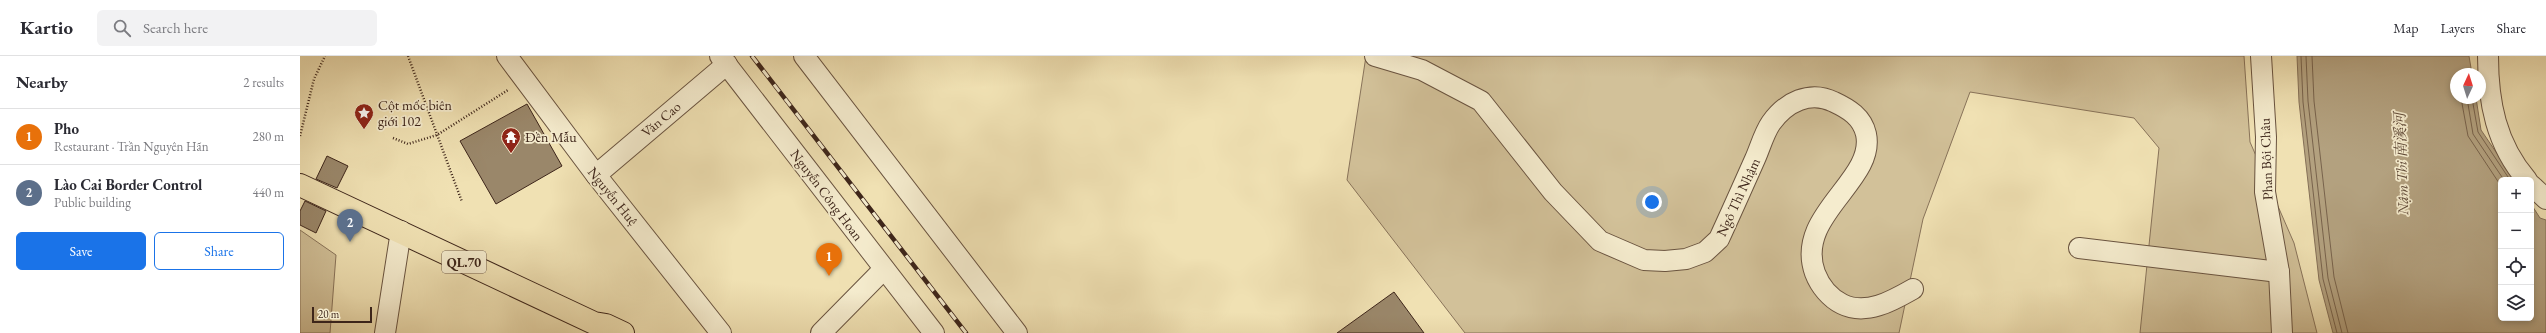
<!DOCTYPE html>
<meta charset="utf-8">
<style>
:root{--surface:#fff;--page:#f2f2f3;--text:#2b2b33;--muted:#7c7c81;--line:#e1e1e2;--accent:#1a73e8}
body{margin:0;font-family:"EB Garamond","Noto Serif SC",serif;background:var(--page);color:var(--text)}
.controls{position:absolute;right:12px;bottom:12px;display:grid;overflow:hidden;border-radius:6px;box-shadow:0 2px 6px #0003}
.controls button{width:36px;height:36px;display:grid;place-items:center;padding:0;border:0;border-bottom:1px solid var(--line);background:var(--surface);color:var(--text);font:20px sans-serif}
.compass{position:absolute;left:2150px;top:12px;width:36px;height:36px;border-radius:50%;background:var(--surface);box-shadow:0 2px 6px #0003;rotate:4deg}
.scale{position:absolute;left:12px;bottom:10px;width:60px;box-sizing:border-box;padding-left:4px;border:2px solid #3d251a;border-top:0;font-size:11px;line-height:14px;white-space:nowrap;color:#3d251a;-webkit-text-stroke:3px #f5ecce;paint-order:stroke}
.you{position:absolute;left:1352px;top:146px;width:14px;height:14px;margin:-10px;border:3px solid #fff;border-radius:50%;background:#1a73e8;box-shadow:0 0 0 6px #1a73e833}
.badge{display:grid;place-items:center;width:26px;height:26px;border-radius:50%;background:var(--accent);color:#fff;font-size:13px;font-weight:700}
.pin{position:absolute;translate:-50% -33px;filter:drop-shadow(0 1px 2px #0008)}
.pin::after{content:'';position:absolute;top:21px;width:14px;height:12px;background:inherit;clip-path:polygon(0 0,100% 0,50% 100%)}
.list{margin:0;padding:0;list-style:none}
h2{display:flex;justify-content:space-between;align-items:center;height:52px;margin:0;padding:0 16px;font-size:17px}
h2 small{font-size:13px;font-weight:400;color:var(--muted)}
.list li{display:grid;grid-template-columns:26px 1fr auto;gap:12px;align-items:center;box-sizing:border-box;height:56px;padding:0 16px;border-top:1px solid var(--line)}
.list b{display:block;font-size:15px;white-space:nowrap}
.list p{margin:0;font-size:13px;white-space:nowrap;color:var(--muted)}
.list em{font-size:13px;font-style:normal;color:var(--muted)}
.actions{display:flex;gap:8px;padding:12px 16px}
.actions a{flex:1;padding:9px 0;border:1px solid var(--accent);border-radius:6px;text-align:center;font-size:14px;color:var(--accent)}
.actions .main{background:var(--accent);color:#fff}
.icon{flex:none;width:22px;height:22px;fill:none;stroke:currentColor;stroke-width:2;stroke-linecap:round;stroke-linejoin:round}
.map{position:relative;flex:none;width:2246px;height:277px;overflow:hidden}
header{display:flex;align-items:center;gap:24px;box-sizing:border-box;height:56px;padding:0 20px;background:var(--surface);border-bottom:1px solid var(--line)}
header strong{font-size:19px}
nav{display:flex;gap:22px;margin-inline-start:auto;font-size:14px}
.search{width:280px;height:36px;background:var(--page);display:flex;align-items:center;gap:10px;box-sizing:border-box;padding:0 14px;border-radius:6px;color:var(--muted);font-size:15px}
main{display:flex}
aside{flex:1;background:var(--surface)}
.map>svg:first-child{display:block}
</style>
<header>
<strong>Kartio</strong>
<div class="search"><svg class="icon" aria-label="search" viewBox="0 0 24 24"><circle cx="10" cy="10" r="6"/><path d="M15 15l6 6"/></svg>Search here</div>
<nav><a>Map</a><a>Layers</a><a>Share</a></nav>
</header>
<main>
<aside>
<h2>Nearby<small>2 results</small></h2>
<ul class="list">
<li><span class="badge" style="background:#e8710a">1</span><div><b>Pho</b><p>Restaurant · Trần Nguyên Hãn</p></div><em>280 m</em></li>
<li><span class="badge" style="background:#5c6f8a">2</span><div><b>Lào Cai Border Control</b><p>Public building</p></div><em>440 m</em></li>
</ul>
<div class="actions"><a class="main">Save</a><a>Share</a></div>
</aside>
<div class="map">
<svg width="2246" height="277" viewBox="0 0 2246 277">
<rect width="100%" height="100%" fill="#f0e1b3"/>
<filter id="stains"><feTurbulence type="fractalNoise" baseFrequency=".005" numOctaves="4"/><feColorMatrix values="0 0 0 0 .2 0 0 0 0 .09 0 0 0 0 .02 0 0 0 .5 -.17"/></filter>
<radialGradient id="worn" r=".72"><stop offset=".6" stop-color="#630" stop-opacity="0"/><stop offset="1" stop-color="#630" stop-opacity=".3"/></radialGradient>
<!-- green -->
<g fill="#d2c199" stroke="#88735a">
<path d="M1066 0H1944L1950 86 1994 187 2017 277H1840L1859 92 1834 62 1670 36 1623 163 1599 277H1165L1047 124Z"/>
<path d="M0 174 36 199 30 277H0Z"/>
</g>
<!-- water -->
<path fill="#b3a17f" stroke="#846f57" d="M1997 0H2169L2172 18H2156V42H2176L2181 74 2215 124H2201V262H2231V148L2240 162 2246 164V277H2033L2019 224 1999 46Z"/>
<g fill="none" stroke-linecap="round" stroke-linejoin="round">
<!-- shore -->
<g stroke="#78634c" stroke-width="1">
<path d="M2001 0 2003 46 2023 223 2037 277"/>
<path d="M2006 0 2008 45 2028 222 2042 277"/>
<path d="M2012 0 2014 45 2034 221 2048 277"/>
<path d="M2161 42 2168 80 2201 130"/>
<path d="M2167 42 2173 78 2204 124"/>
<path d="M2172 42 2178 76 2210 124"/>
</g>
</g>
<!-- building -->
<g fill="#9a876a" stroke="#3d251a">
<path d="M227 48 262 110 196 148 160 85Z"/>
<path d="M27 100 48 110 37 132 16 123Z"/>
<path d="M5 145 26 155 16 177 0 169V155Z"/>
<path d="M1094 236 1124 277H1037Z"/>
</g>
<g fill="none" stroke-linecap="round" stroke-linejoin="round">
<defs>
<g id="minor">
<path d="M207 0 296 119 421 277"/>
<path d="M420 0 634 277"/>
<path d="M504 0 717 277"/>
<path d="M1075 0 1122 14 1181 45 1253 136 1300 185 1344 204 1365 205 1386 203 1405 196 1419 183C1431 157 1443 130 1455 103 1460 92 1464 77 1471 67 1486 46 1510 34 1534 46 1549 53 1562 61 1566 78 1576 125 1494 159 1515 217 1520 230 1530 242 1542 248 1566 260 1592 245 1613 233"/>
<path d="M1961 0 1966 81 1965 136 1979 216 1982 277"/>
<path d="M2188 0C2188 46 2196 88 2227 124"/>
<path d="M296 119 427 8"/>
<path d="M2231 129 2246 143"/>
<path d="M1779 192 1979 216"/>
<path d="M85 277 101 175"/>
<path d="M521 277 584 213"/>
</g>
<path id="highway" d="M0 129 294 267 306 269 323 277"/>
</defs>
<!-- minor casing -->
<use href="#minor" stroke="#6a5440" stroke-width="22"/>
<!-- highway casing -->
<use href="#highway" stroke="#3d251a" stroke-width="24"/>
<!-- path -->
<g stroke="#3d251a" stroke-width="2.5" stroke-dasharray="1 2" stroke-linecap="butt">
<path d="M108 0 162 146"/>
<path d="M0 80 14 23 25 0"/>
<path d="M93 82 108 88 137 79 208 34"/>
</g>
<!-- minor -->
<use href="#minor" stroke="#f5ecce" stroke-width="20"/>
<!-- highway -->
<use href="#highway" stroke="#f0e1b3" stroke-width="22"/>
<defs>
<path id="rail" d="M452 0 666 277"/>
</defs>
<!-- rail casing -->
<use href="#rail" stroke="#3d251a" stroke-width="4.5"/>
<!-- rail -->
<use href="#rail" stroke="#f5ecce" stroke-width="3" stroke-dasharray="9" stroke-linecap="butt"/>
</g>
<!-- icons -->
<defs>
<symbol id="sight-pin" viewBox="-11 -11 22 30"><path d="M0 17L-7.5 6A9.5 9.5 0 1 1 7.5 6Z" fill="#8f2418" stroke="#f5ecce"/><path d="M0-6L1.8-2.2L6-1.7L2.9 1.2L3.7 5.4L0 3.3L-3.7 5.4L-2.9 1.2L-6-1.7L-1.8-2.2Z" fill="#fff"/></symbol>
<symbol id="temple-pin" viewBox="-11 -11 22 30"><path d="M0 17L-7.5 6A9.5 9.5 0 1 1 7.5 6Z" fill="#8f2418" stroke="#f5ecce"/><path d="M0-6L5-2H3V0L6.5 2.5H4V6H1.5V3h-3V6H-4V2.5H-6.5L-3 0V-2H-5Z" fill="#fff"/></symbol>
</defs>
<g fill-rule="evenodd">
<use href="#sight-pin" x="53" y="46" width="22" height="30"/>
<use href="#temple-pin" x="200" y="70" width="22" height="30"/>
</g>
<g text-anchor="middle" dominant-baseline="central" stroke-width="3.5" stroke-linejoin="round" paint-order="stroke">
<!-- shield labels -->
<rect fill="#f5ecce" stroke="#746150" stroke-width="1" x="142" y="195" width="44" height="22" rx="3"/>
<g font-size="13" font-weight="bold" fill="#3d251a">
<text x="164" y="206">QL.70</text>
</g>
<!-- poi labels -->
<g font-size="14" fill="#3d251a" stroke="#f5ecce" text-anchor="start">
<text x="78" y="49">Cột mốc biên<tspan x="78" dy="16">giới 102</tspan></text>
<text x="225" y="81">Đền Mẫu</text>
</g>
<!-- street labels -->
<g font-size="14" fill="#3d251a" stroke="#f5ecce">
<text transform="translate(361 63) rotate(-40)">Văn Cao</text>
<text transform="translate(1966 103) rotate(-92)">Phan Bội Châu</text>
<text transform="translate(527 139) rotate(53)">Nguyễn Công Hoan</text>
<text transform="translate(313 140) rotate(51)">Nguyễn Huệ</text>
<text transform="translate(1438 141) rotate(-65)">Ngô Thì Nhậm</text>
</g>
<!-- water labels -->
<g font-size="15" font-style="italic" fill="#604a38" stroke="#f5ecce">
<text transform="translate(2101 108) rotate(-92)">Nậm Thi 南溪河</text>
</g>
</g>
<rect width="100%" height="100%" filter="url(#stains)"/>
<rect width="100%" height="100%" fill="url(#worn)"/>
</svg>
<div class="controls">
<button>+</button>
<button>−</button>
<button><svg class="icon" aria-label="locate" viewBox="0 0 24 24"><circle cx="12" cy="12" r="6"/><path d="M12 2v4M12 18v4M2 12h4M18 12h4"/></svg></button>
<button><svg class="icon" aria-label="layers" viewBox="0 0 24 24"><path d="M12 4l9 5-9 5-9-5zM3 14l9 5 9-5"/></svg></button>
</div>
<svg class="compass" viewBox="-18 -18 36 36"><path d="M0-13l5 13h-10z" fill="#e53935"/><path d="M0 13l5-13h-10z" fill="#7c7c81"/></svg>
<div class="scale">20 m</div>
<div class="you"></div>
<div class="pin badge" style="left:529px;top:220px;background:#e8710a">1</div>
<div class="pin badge" style="left:50px;top:186px;background:#5c6f8a">2</div>
</div>
</main>
